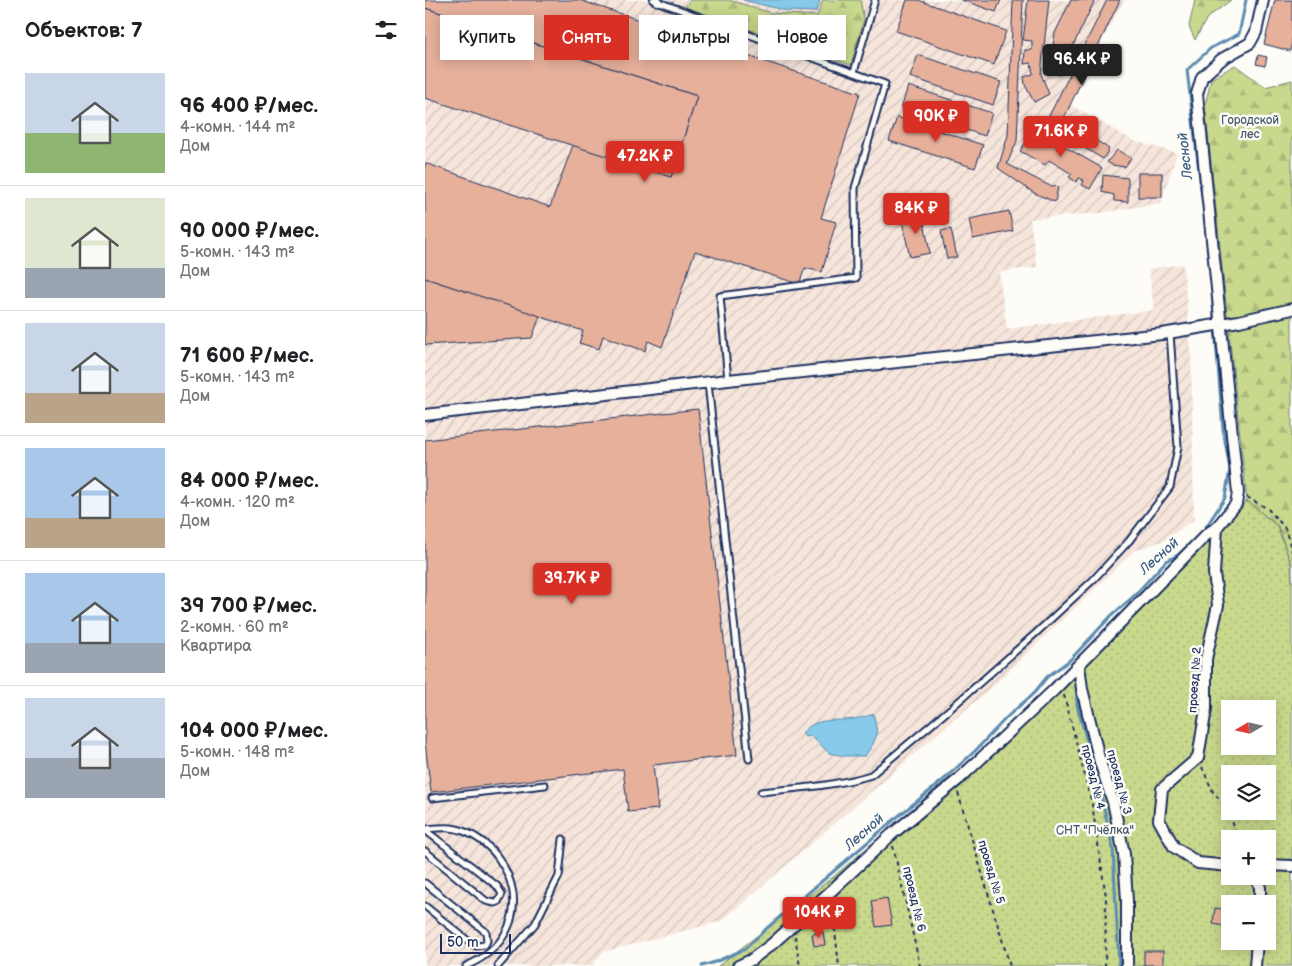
<!DOCTYPE html>
<html lang="ru">
<meta charset="utf-8">
<style>
:root{--surface:#fff;--page:#f2f2f2;--text:#202124;--muted:#757577;--line:#e0e0e0;--accent:#d93025}
body{margin:0;font-family:"Balsamiq Sans",sans-serif;background:var(--page);color:var(--text);height:100vh;display:flex;flex-direction:column;font-size:19px;white-space:nowrap}
*{box-sizing:border-box;margin:0}
p{font-size:16px;color:var(--muted)}
.icon{flex:none;width:28px;height:28px;fill:none;stroke:currentColor;stroke-width:2;stroke-linecap:round;stroke-linejoin:round}
.map{position:relative;flex:1;overflow:hidden}
.drawer{display:flex;flex-direction:column;background:var(--surface);width:425px}
.drawer>*{flex:none}
.hud{position:absolute;left:15px;top:15px;width:475px;height:45px;display:flex;gap:10px}
.needle{width:32px;rotate:261deg}
.controls{position:absolute;left:796px;top:700px;display:grid;gap:10px}
.controls a{display:grid;place-items:center;width:55px;height:55px;border-radius:0px;background:var(--surface);box-shadow:0 2px 12px #0003;font-size:25px}
.scale{position:absolute;left:15px;bottom:12px;width:71px;box-sizing:border-box;padding-left:5px;border:2px solid #1b2f5e;border-top:0;font-size:14px;line-height:18px;white-space:nowrap;color:#1b2f5e;-webkit-text-stroke:4px #fdfcf7;paint-order:stroke}
.price{position:absolute;translate:-50% -42px;padding:0 11px;border-radius:5px;background:var(--accent);color:#fff;font-size:16px;line-height:32px;filter:drop-shadow(0 1px 2px #0008)}
.price::after{content:'';position:absolute;left:50%;top:30px;width:15px;height:11px;margin-left:-8px;background:inherit;clip-path:polygon(0 0,100% 0,50% 100%)}
.price.active{background:#222;color:#fff}
ul{padding:0;list-style:none}
li{display:flex;align-items:center;gap:15px;height:125px;padding:0 25px}
li+li{border-top:1px solid var(--line)}
li span{display:grid;place-items:center;flex:none;width:140px;height:100px;border-radius:0px;color:#555}
li>.icon{margin-inline-start:auto}
span .icon{width:60px;height:60px;fill:#fffc;stroke-width:1}
li b{font-size:21px}
h2{display:flex;justify-content:space-between;align-items:center;height:60px;padding:0 25px;font-size:21px}
.pill{padding:0 18px;border-radius:0px;background:var(--surface);box-shadow:0 2px 12px #0003;font-size:18px;line-height:45px}
.pill.active{background:var(--accent);color:#fff}
main{display:flex;flex:1;min-height:0}
.map>svg:first-child{display:block}
</style>
<main>
<section class="drawer">
<h2>Объектов: 7<svg class="icon" aria-label="filters" viewBox="0 0 24 24"><path d="M4 7h16M4 17h16"/><circle cx="9" cy="7" r="2"/><circle cx="15" cy="17" r="2"/></svg></h2>
<ul>
<li><span style="background:linear-gradient(#c9d6e8 60%,#8fb573 0)"><svg class="icon" aria-label="home" viewBox="0 0 24 24"><path d="M3 11l9-7 9 7M6 9v11h12V9"/></svg></span><div><b>96 400 ₽/мес.</b><p>4-комн. · 144 m²</p><p>Дом</p></div></li>
<li><span style="background:linear-gradient(#dfe7d0 70%,#9aa5b1 0)"><svg class="icon" aria-label="home" viewBox="0 0 24 24"><path d="M3 11l9-7 9 7M6 9v11h12V9"/></svg></span><div><b>90 000 ₽/мес.</b><p>5-комн. · 143 m²</p><p>Дом</p></div></li>
<li><span style="background:linear-gradient(#c9d6e8 70%,#b9a48a 0)"><svg class="icon" aria-label="home" viewBox="0 0 24 24"><path d="M3 11l9-7 9 7M6 9v11h12V9"/></svg></span><div><b>71 600 ₽/мес.</b><p>5-комн. · 143 m²</p><p>Дом</p></div></li>
<li><span style="background:linear-gradient(#a9c7e8 70%,#b9a48a 0)"><svg class="icon" aria-label="home" viewBox="0 0 24 24"><path d="M3 11l9-7 9 7M6 9v11h12V9"/></svg></span><div><b>84 000 ₽/мес.</b><p>4-комн. · 120 m²</p><p>Дом</p></div></li>
<li><span style="background:linear-gradient(#a9c7e8 70%,#9aa5b1 0)"><svg class="icon" aria-label="home" viewBox="0 0 24 24"><path d="M3 11l9-7 9 7M6 9v11h12V9"/></svg></span><div><b>39 700 ₽/мес.</b><p>2-комн. · 60 m²</p><p>Квартира</p></div></li>
<li><span style="background:linear-gradient(#c9d6e8 60%,#9aa5b1 0)"><svg class="icon" aria-label="home" viewBox="0 0 24 24"><path d="M3 11l9-7 9 7M6 9v11h12V9"/></svg></span><div><b>104 000 ₽/мес.</b><p>5-комн. · 148 m²</p><p>Дом</p></div></li>
</ul>
</section>
<div class="map">
<svg width="867" height="966" viewBox="0 0 867 966">
<defs>
<pattern id="industrial-furrows" width="10" height="10" patternUnits="userSpaceOnUse" patternTransform="scale(1.25)"><rect width="10" height="10" fill="#f6e5db"/><path d="M-1 1l2-2M0 10L10 0M9 11l2-2" fill="none" stroke="#d2c5be"/></pattern>
<pattern id="forest-firs" width="22" height="20" patternUnits="userSpaceOnUse" patternTransform="scale(1.25)"><rect width="22" height="20" fill="#c8d88c"/><path d="M5 1l3.5 6h-7zM16 11l3.5 6h-7z" fill="#abba7b"/></pattern>
<pattern id="garden-dots" width="8" height="8" patternUnits="userSpaceOnUse" patternTransform="scale(1.25)"><rect width="8" height="8" fill="#c8d88c"/><path d="M2 2h.1M6 6h.1" fill="none" stroke="#abba7b" stroke-width="1.8" stroke-linecap="round"/></pattern>
</defs>
<rect width="100%" height="100%" fill="#fdfcf7"/>
<filter id="ink" filterUnits="userSpaceOnUse"><feTurbulence type="fractalNoise" baseFrequency=".02" numOctaves="2"/><feDisplacementMap in="SourceGraphic" scale="10" xChannelSelector="R" yChannelSelector="G"/><feConvolveMatrix kernelMatrix="1 2 1 2 8 2 1 2 1" color-interpolation-filters="sRGB"/></filter>
<g filter="url(#ink)">
<path fill="url(#industrial-furrows)" d="M0,0H699L642,103L709,141L752,153L736,203L675,213L605,219L612,267L574,272L582,329L729,310L724,269L758,264L766,350L769,519L740,540L709,551L568,686L297,921L178,952L167,966H0Z"/>
<g fill="url(#forest-firs)" stroke="#728475">
<path d="M265,0H304L346,13L392,16L398,0H435L439,19L426,65L260,7Z"/>
<path d="M770,0H806L782,18L770,40L764,26Z"/>
<path d="M810,65L840,87L867,80V583L866,564L853,526L822,501L780,106L786,79Z"/>
</g>
<path fill="url(#garden-dots)" stroke="#728475" fill-rule="evenodd" d="M822,501L852,526L866,564L867,583V966H293L408,877L572,737L736,575L779,544ZM805,709H842V746H805ZM805,774H842V811H805ZM805,839H842V876H805ZM805,904H842V941H805Z"/>
<g fill="#87cae9" stroke="#5c8cb1">
<path d="M318,0H395L391,12L362,11Z"/>
<path d="M449,714L452,734L448,744L440,756H419L404,753L386,736L380,737L377,733C392,716 409,722 429,719C436,718 442,716 449,714Z"/>
</g>
<g fill="none" stroke-linecap="round" stroke-linejoin="round">
<g stroke="#5c8cb1" stroke-width="3">
<path d="M778,205L762,70L786,48L814,34L821,0"/>
<path d="M651,684L652,705L672,777L688,849L694,966"/>
<path d="M277,966L290,962L320,949L342,928L471,818L516,782L550,751L582,717L609,693L622,677L645,660L686,616L708,597L741,561L753,555L779,530L800,498L805,469L798,429L788,303"/>
</g>
</g>
<g fill="#e6b09b" stroke="#1b2f5e">
<path d="M0,0H154L435,93L396,218L411,222L397,272L380,268L374,284L270,251L237,347L223,341L220,351L178,336L174,349L154,343L158,331L0,278V163L125,207L148,145L246,177L272,96L0,8Z"/>
<path d="M482,0H493L581,31L569,65L471,31Z"/>
<path d="M537,0H576L571,12Z"/>
<path d="M588,0H598L592,141L582,164L623,185L633,187L630,202L609,193L573,168L583,135Z"/>
<path d="M603,0H624L616,74L624,94L609,102L600,85L599,77L608,74L606,63L599,64L600,50H607V41L598,40Z"/>
<path d="M646,0H670L634,75L625,71L631,57L627,52L630,33Z"/>
<path d="M682,0H695L639,118L684,149L678,159L620,124Z"/>
<path d="M850,0H867V42L865,51L839,44Z"/>
<path d="M0,8L272,96L246,177L0,98Z"/>
<path d="M493,55L576,82L568,105L485,77Z"/>
<path d="M833,55L842,57L840,66L831,64Z"/>
<path d="M483,86L567,113L560,136L476,109Z"/>
<path d="M472,117L558,145L550,168L464,141Z"/>
<path d="M609,129L677,168L665,189L657,185L659,181L654,178L651,182L644,177L647,174L624,160L620,165L595,151Z"/>
<path d="M692,150L706,158L700,167L687,165L682,162Z"/>
<rect x="713" y="173" width="24" height="24"/>
<path d="M678,175L703,178V202L689,201V195L677,192Z"/>
<path d="M584,211L588,231L548,239L544,219Z"/>
<path d="M497,212L505,253L485,257L476,217Z"/>
<path d="M526,229L532,257L522,259L516,231Z"/>
<path d="M0,278L115,316L107,338L0,345Z"/>
<path d="M273,409L312,755L228,765L233,809L203,812L198,769L6,792L0,743V440Z"/>
<path d="M462,898L467,925L451,927L447,901Z"/>
<path d="M790,908L805,910V927L788,924Z"/>
<path d="M398,932L400,945L389,946L387,934Z"/>
<rect x="719" y="951" width="19" height="14"/>
</g>
<g fill="none" stroke-linecap="round" stroke-linejoin="round">
<g stroke="#1b2f5e" stroke-width="9">
<g id="service">
<path d="M228,0L460,84L430,188L431,278L295,296L303,380"/>
<path d="M429,72L450,0"/>
<path d="M283,383L324,759"/>
<path d="M336,792C372,788 411,786 446,775L525,709L611,633L668,580L704,541L745,487L753,447L745,333"/>
<path d="M7,798L120,785"/>
<path d="M0,829C13,828 26,826 38,831C52,836 66,847 74,859C103,901 87,947 41,966"/>
<path d="M0,830L72,886L77,894L73,902L70,903L61,901L0,851"/>
<path d="M0,883L61,932L62,941L60,945L52,946L47,944L0,906"/>
<path d="M73,966L110,924L134,876L138,839"/>
</g>
</g>
<g stroke="#1b2f5e" stroke-width="11">
<path id="pedestrian" d="M232,1V0"/>
</g>
<g stroke="#1b2f5e" stroke-width="14">
<g id="minor">
<path d="M0,415L303,380L737,334L814,321L867,309"/>
<path d="M792,527L789,573L793,605L781,659V709L773,758L737,789L734,820L749,847L773,863L805,866"/>
<path d="M654,665L657,689L675,762L688,802L699,854L702,901V966"/>
<path d="M842,865L867,866"/>
<path d="M832,876L835,888V904"/>
<path d="M313,966L326,960L347,944L405,892L466,835L534,779L629,690L782,534L792,527L811,504L813,493L772,94L777,77L797,59L825,43L831,32L838,0"/>
<path d="M830,966L832,941"/>
</g>
</g>
<g stroke="#1b2f5e" stroke-width="2" stroke-dasharray="4 4" stroke-linecap="butt">
<path d="M822,497L843,509L860,528L867,552"/>
<path d="M639,695L667,804L681,897L680,966"/>
<path d="M777,767L788,792L803,809L813,839"/>
<path d="M533,793L585,966"/>
<path d="M468,846L495,966"/>
<path d="M407,904L414,966"/>
<path d="M370,936L375,966"/>
</g>
<use href="#service" stroke="#fdfcf7" stroke-width="5"/>
<use href="#pedestrian" stroke="#fdfcf7" stroke-width="8"/>
<use href="#minor" stroke="#fdfcf7" stroke-width="10"/>
</g>
</g>
<g text-anchor="middle" dominant-baseline="central" stroke-width="5" stroke-linejoin="round" paint-order="stroke">
<g font-size="12" fill="#46596a" stroke="#fdfcf7">
<text x="825" y="120">Городской<tspan x="825" dy="14">лес</tspan></text>
<text x="670" y="830">СНТ "Пчёлка"</text>
</g>
<g font-size="12" fill="#1b2f5e" stroke="#fdfcf7">
<text transform="translate(770 680) rotate(-86)">проезд № 2</text>
<text transform="translate(668 777) rotate(76)">проезд № 4</text>
<text transform="translate(694 782) rotate(75)">проезд № 3</text>
<text transform="translate(566 872) rotate(73)">проезд № 5</text>
<text transform="translate(489 899) rotate(77)">проезд № 6</text>
</g>
<g font-size="14" font-style="italic" fill="#3b5e88" stroke="#fdfcf7">
<text transform="translate(760 156) rotate(-96)">Лесной</text>
<text transform="translate(734 556) rotate(-41)">Лесной</text>
<text transform="translate(439 832) rotate(-41)">Лесной</text>
</g>
</g>
</svg>
<div class="controls">
<a><svg class="needle" viewBox="-14 -14 28 28"><path d="M0-13l5 13h-10z" fill="#e53935"/><path d="M0 13l5-13h-10z" fill="#757577"/></svg></a>
<a><svg class="icon" aria-label="layers" viewBox="0 0 24 24"><path d="M12 4l9 5-9 5-9-5zM3 14l9 5 9-5"/></svg></a>
<a>+</a>
<a>−</a>
</div>
<div class="scale">50 m</div>
<b class="price active" style="left:657px;top:86px">96.4K ₽</b>
<b class="price" style="left:511px;top:143px">90K ₽</b>
<b class="price" style="left:636px;top:158px">71.6K ₽</b>
<b class="price" style="left:220px;top:183px">47.2K ₽</b>
<b class="price" style="left:491px;top:235px">84K ₽</b>
<b class="price" style="left:147px;top:605px">39.7K ₽</b>
<b class="price" style="left:394px;top:939px">104K ₽</b>
<div class="hud">
<a class="pill">Купить</a>
<a class="pill active">Снять</a>
<a class="pill">Фильтры</a>
<a class="pill">Новое</a>
</div>
</div>
</main>
